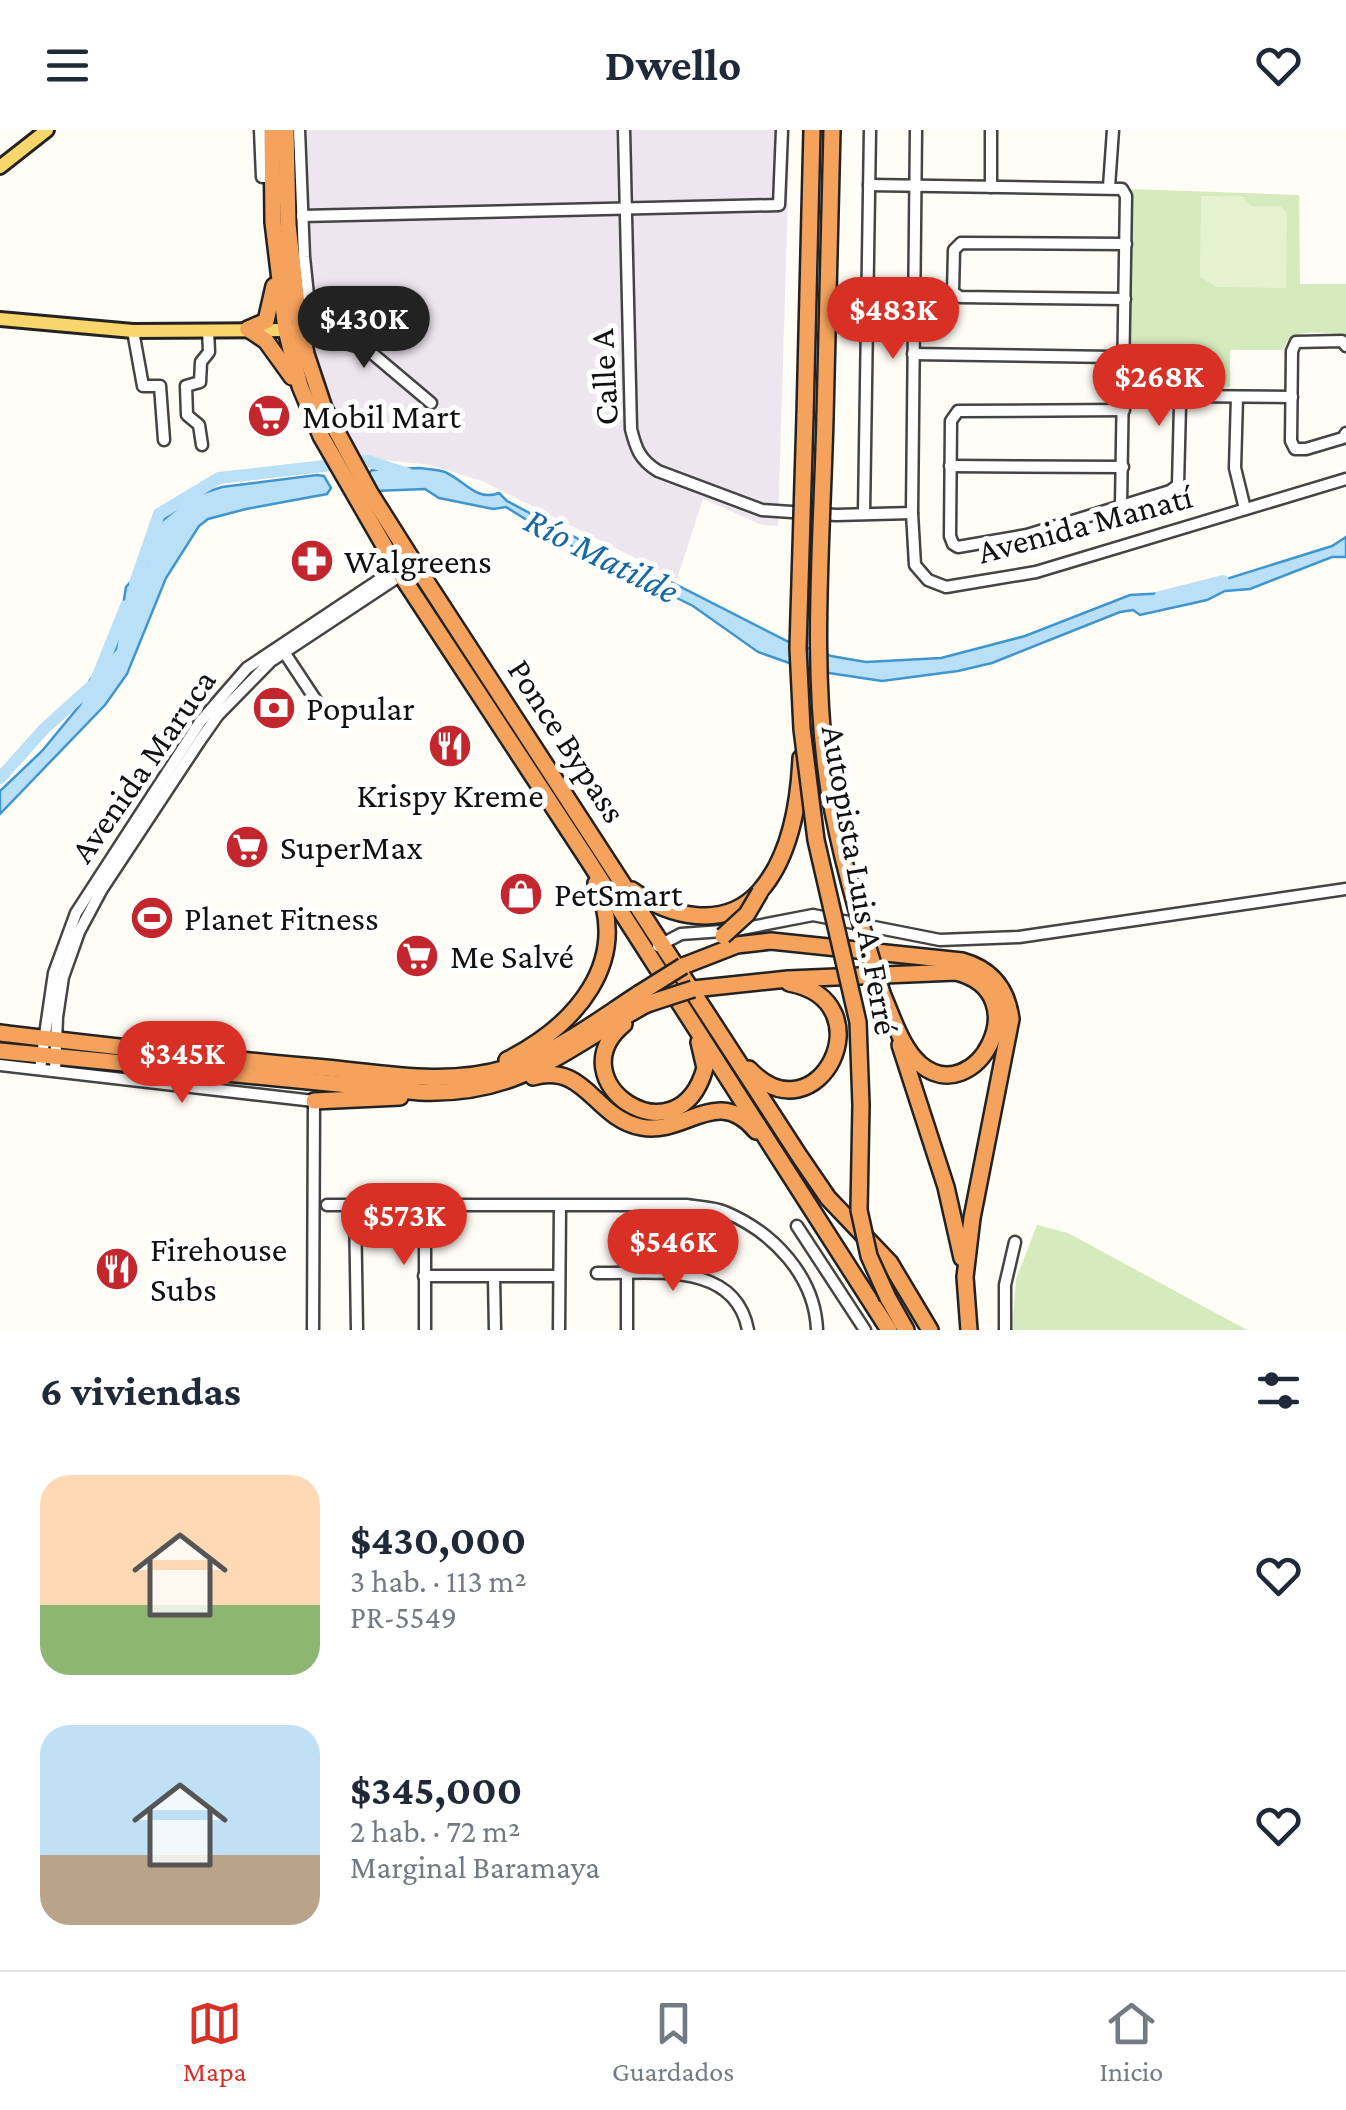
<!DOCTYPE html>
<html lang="es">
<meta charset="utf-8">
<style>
:root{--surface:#fff;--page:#f6f6f7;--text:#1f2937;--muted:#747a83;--line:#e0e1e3;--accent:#d93025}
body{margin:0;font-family:"Crimson Pro",serif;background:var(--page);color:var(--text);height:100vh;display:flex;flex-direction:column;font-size:38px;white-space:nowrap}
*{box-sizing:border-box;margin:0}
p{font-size:32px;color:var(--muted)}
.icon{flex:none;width:55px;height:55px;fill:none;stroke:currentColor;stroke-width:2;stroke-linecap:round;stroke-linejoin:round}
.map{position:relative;height:1200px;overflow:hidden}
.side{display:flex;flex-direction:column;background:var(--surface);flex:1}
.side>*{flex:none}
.price{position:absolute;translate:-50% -85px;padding:0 22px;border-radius:35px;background:var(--accent);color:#fff;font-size:32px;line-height:65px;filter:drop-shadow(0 2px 5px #0008)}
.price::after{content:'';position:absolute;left:50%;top:60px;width:30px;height:22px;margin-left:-15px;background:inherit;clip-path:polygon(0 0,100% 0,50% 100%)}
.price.active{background:#222;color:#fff}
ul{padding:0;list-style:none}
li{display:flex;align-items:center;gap:30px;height:250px;padding:0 40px}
li span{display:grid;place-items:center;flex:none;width:280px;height:200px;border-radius:30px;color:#555}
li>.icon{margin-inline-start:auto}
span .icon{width:120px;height:120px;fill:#fffc;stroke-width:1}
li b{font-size:42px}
h2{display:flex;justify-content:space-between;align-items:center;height:120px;padding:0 40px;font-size:42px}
header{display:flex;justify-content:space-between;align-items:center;height:130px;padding:0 40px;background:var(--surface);font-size:45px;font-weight:700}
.tab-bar{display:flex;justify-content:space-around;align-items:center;height:140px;border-top:2px solid var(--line);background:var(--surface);font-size:28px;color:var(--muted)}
.tab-bar a{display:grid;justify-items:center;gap:5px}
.tab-bar .active{color:var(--accent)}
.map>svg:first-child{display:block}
</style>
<header><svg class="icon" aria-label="menu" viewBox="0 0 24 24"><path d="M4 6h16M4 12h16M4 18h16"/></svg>Dwello<svg class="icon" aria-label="heart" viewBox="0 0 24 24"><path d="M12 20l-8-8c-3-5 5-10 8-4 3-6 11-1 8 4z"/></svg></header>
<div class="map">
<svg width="1346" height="1200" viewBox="0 0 1346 1200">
<rect width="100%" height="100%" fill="#fffdf5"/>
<path fill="#eee6ef" d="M291,0H790L778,396L762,395L703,369L677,449L482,351L430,335L358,327L319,243L301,176Z"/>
<g fill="#d5ebbd">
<path d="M1130,59L1299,65L1300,154H1346V204C1325,204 1290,195 1283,220H1230V257H1185C1184,211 1176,220 1135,221L1129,213Z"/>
<path d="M1037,1095L1068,1103L1247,1200H1012L1016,1149Z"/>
</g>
<path fill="#e6f2cf" d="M1201,66H1242L1251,76H1280L1287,83L1286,158L1217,157L1200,147Z"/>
<g fill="#b9e0f7" stroke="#3f96cf" stroke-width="2.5">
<path d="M419,338C427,339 437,339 445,342C464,350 476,372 499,363L507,371L635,439L665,449L787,511L831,526L866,532L941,528L1025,506L1130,465L1185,462L1332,416L1346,407V427H1332L1250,459L1225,461L1207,470L1140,485L1133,480L1120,482L992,533L958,541L882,551L809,540L758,522L693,476L554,407L506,377L493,379L439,368L425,359L375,361L368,344L372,340Z"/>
<path d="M317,345L324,346L331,358L327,364L246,379L208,389L199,396L166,448L127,544L105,575L0,684V661L42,621L80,575L90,550L116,519L126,457L147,433L152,407L162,391L191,367L222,357Z"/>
</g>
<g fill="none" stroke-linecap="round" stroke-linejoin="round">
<g stroke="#b9e0f7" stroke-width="12">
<path d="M135,453L159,384L219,348L368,331L408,344"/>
<path d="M1160,467L1223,451"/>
<path d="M0,648L44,599L95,553L126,476"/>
</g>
<g stroke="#444" stroke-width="15">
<g id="minor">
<path d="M260,0L262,47H272"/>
<path d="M299,0L304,127L312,203"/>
<path d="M624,0L631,299C636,319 640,330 658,341L762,380L836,385L912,383"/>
<path d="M916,0L912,383L915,435L928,450L946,457L1036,442L1346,349"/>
<path d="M869,55L1122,59L1126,66L1121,375"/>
<path d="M991,57V0"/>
<path d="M1109,57L1113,0"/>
<path d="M302,86L779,75L782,0"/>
<path d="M1125,169L960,167L953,162L954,120L961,113L1126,114"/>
<path d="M133,201L143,256H160L164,310"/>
<path d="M306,202L367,219L431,273"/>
<path d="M1346,216L1342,211L1296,212L1292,221L1291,311L1295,319H1306L1343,308L1346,303"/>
<path d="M913,224L1177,228L1181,235L1178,355L1170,361L1027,405L958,417L953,414L950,406L951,291L958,281L1124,280"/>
<path d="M1180,266L1292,267"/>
<path d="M1237,267L1235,338L1245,379"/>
<path d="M202,315L199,295L187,285L186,256L200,252L201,232L209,222L208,200"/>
<path d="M950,336L1123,337"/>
<path d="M864,383L870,0"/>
<path d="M284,522L321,578"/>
<path d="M658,816L681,804L736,800L813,785L940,810L1019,807L1346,759"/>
<path d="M0,935L314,971L313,1200"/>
<path d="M40,939L54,843L76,783L200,592L247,538L397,438"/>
<path d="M55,941L57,887L63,847L79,802L102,759L199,612L218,585L271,531L401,445"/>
<path d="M327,1075H686C699,1077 714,1077 725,1082C773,1102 815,1146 817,1200"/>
<path d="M355,1075L357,1200"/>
<path d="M425,1075V1200"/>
<path d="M797,1096L865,1200"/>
<path d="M597,1143C651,1144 735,1130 748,1200"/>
<path d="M627,1143V1200"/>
<path d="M424,1146H558"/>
<path d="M494,1147L495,1200"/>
<path d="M559,1200L560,1076"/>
<path d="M1005,1200V1155L1015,1112"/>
</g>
</g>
<g stroke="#222" stroke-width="18">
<g id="major">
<path d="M0,37L47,0"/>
<path d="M0,189L133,201L292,200"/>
</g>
</g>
<g stroke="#222" stroke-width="20">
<g id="highway">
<path d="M272,0L273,92L286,200L300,256L321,306L401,445L588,730L889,1200"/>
<path d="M286,0L288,94L297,177L306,224L324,278L370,363L413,431L800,1027L828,1068L890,1133L930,1200"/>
<path d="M248,199L266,191L274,156"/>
<path d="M248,199L266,211L292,247"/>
<path d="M805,286L812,0"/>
<path d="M825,287L832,0"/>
<path d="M632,760C669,787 725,801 760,761C790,727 799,672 801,628"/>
<path d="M683,836L737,815L771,811L962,831C991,839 1007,859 1011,889L972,1088L965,1147L969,1200"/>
<path d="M693,859L788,849L956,842C1040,863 975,981 920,934C901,917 893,888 883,866"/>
<path d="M624,894C555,951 678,1035 705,938L699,912"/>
<path d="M0,903C109,916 217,929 326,938C386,944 448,956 507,938C555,924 598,890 640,863"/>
<path d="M900,915L946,1057L962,1128"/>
<path d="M0,921L420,962C521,966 565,918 647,874"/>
<path d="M507,930C574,896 632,833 596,753"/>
<path d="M749,939C818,1012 888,871 789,853"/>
<path d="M533,947C586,932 594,988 641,997C685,1006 717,954 756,1001"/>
<path d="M314,971L400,967"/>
<path d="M888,1168L906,1200"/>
</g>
</g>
<use href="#minor" stroke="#fff" stroke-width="10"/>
<use href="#major" stroke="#f9d66b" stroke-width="12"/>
<use href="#highway" stroke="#f5a25d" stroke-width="15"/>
<g stroke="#222" stroke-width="20" stroke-linecap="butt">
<g id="highway-bridge">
<path d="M805,286L798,518L802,599L816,710L858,892L861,975L859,1080L869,1126L888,1168"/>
<path d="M825,287C822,410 810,538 829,660C841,730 861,798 883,866"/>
<path d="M723,806L747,784L760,762"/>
<path d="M640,863L683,836"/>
<path d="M647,874L693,859"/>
</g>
</g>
<use href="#highway-bridge" stroke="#f5a25d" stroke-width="15"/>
</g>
<defs>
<g id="supermarket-disc" transform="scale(2.25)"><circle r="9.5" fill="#c4262e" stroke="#fff"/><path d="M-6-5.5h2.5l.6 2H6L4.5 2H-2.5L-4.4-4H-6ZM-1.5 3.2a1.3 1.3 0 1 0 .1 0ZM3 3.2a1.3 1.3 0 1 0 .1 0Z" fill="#fff"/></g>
<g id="pharmacy-disc" transform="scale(2.25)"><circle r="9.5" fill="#c4262e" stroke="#fff"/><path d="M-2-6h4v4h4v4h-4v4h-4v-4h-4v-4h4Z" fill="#fff"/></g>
<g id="bank-disc" transform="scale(2.25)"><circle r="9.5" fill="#c4262e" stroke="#fff"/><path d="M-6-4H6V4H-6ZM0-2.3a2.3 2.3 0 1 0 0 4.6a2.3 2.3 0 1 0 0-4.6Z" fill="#fff"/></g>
<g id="restaurant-disc" transform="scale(2.25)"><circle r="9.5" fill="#c4262e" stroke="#fff"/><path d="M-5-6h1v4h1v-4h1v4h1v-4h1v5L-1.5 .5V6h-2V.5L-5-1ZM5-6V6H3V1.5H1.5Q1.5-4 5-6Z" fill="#fff"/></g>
<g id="shop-disc" transform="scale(2.25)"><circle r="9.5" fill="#c4262e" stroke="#fff"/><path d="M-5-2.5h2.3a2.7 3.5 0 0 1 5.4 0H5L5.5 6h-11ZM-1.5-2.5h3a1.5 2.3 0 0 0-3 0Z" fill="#fff"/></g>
<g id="stadium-disc" transform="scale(2.25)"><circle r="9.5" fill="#c4262e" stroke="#fff"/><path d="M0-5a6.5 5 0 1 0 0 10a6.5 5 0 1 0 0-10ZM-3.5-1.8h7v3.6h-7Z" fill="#fff"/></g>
</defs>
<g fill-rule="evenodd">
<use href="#supermarket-disc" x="269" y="286"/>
<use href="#pharmacy-disc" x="312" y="431"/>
<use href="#bank-disc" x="274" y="578"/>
<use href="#restaurant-disc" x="450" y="616"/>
<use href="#supermarket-disc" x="247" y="717"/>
<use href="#shop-disc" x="521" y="764"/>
<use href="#stadium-disc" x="152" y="788"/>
<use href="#supermarket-disc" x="417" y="826"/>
<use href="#restaurant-disc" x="117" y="1139"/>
</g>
<g text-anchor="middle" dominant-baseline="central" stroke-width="10" stroke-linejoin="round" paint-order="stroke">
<g font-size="35" fill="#111" stroke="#fff">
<text transform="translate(604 247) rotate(-93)">Calle A</text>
<text transform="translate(1085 394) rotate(-15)">Avenida Manatí</text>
<text transform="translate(567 611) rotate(57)">Ponce Bypass</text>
<text transform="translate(143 636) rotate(-55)">Avenida Maruca</text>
<text transform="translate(860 750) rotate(80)">Autopista Luis A. Ferré</text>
</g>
<g font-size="35" fill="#111" stroke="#fff" text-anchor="start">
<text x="302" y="286">Mobil Mart</text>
<text x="344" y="431">Walgreens</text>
<text x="306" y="578">Popular</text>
<text x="450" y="665" text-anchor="middle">Krispy Kreme</text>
<text x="280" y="717">SuperMax</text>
<text x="554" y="764">PetSmart</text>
<text x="184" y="788">Planet Fitness</text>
<text x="450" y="826">Me Salvé</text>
<text x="150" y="1119">Firehouse<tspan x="150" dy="40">Subs</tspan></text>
</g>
<g font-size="38" font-style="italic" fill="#1768a6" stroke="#fff">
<text transform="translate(602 425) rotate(27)">Río Matilde</text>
</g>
</g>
</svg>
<b class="price" style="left:893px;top:232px">$483K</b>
<b class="price active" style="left:364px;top:241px">$430K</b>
<b class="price" style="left:1159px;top:299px">$268K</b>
<b class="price" style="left:182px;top:976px">$345K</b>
<b class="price" style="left:404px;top:1138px">$573K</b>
<b class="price" style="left:673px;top:1164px">$546K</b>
</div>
<section class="side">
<h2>6 viviendas<svg class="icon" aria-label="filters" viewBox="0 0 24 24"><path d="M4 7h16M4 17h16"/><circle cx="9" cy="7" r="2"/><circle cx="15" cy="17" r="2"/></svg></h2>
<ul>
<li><span style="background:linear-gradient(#ffd9b3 65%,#8fb573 0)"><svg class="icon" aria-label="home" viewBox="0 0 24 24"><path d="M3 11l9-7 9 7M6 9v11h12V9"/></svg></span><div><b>$430,000</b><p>3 hab. · 113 m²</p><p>PR-5549</p></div><svg class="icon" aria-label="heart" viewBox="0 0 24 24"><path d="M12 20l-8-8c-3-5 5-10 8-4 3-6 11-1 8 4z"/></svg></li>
<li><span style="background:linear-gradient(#bfe0f5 65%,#b9a48a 0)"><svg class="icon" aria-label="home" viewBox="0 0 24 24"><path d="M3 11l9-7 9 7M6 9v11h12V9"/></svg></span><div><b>$345,000</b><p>2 hab. · 72 m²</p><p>Marginal Baramaya</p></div><svg class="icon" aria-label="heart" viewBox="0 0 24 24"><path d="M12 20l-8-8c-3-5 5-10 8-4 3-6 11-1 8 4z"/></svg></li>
</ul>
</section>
<nav class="tab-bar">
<a class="active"><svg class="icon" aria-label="map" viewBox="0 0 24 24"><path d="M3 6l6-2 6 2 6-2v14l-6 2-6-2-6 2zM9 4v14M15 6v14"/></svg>Mapa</a>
<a><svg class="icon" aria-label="saved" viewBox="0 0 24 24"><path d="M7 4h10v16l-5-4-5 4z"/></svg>Guardados</a>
<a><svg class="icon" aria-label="home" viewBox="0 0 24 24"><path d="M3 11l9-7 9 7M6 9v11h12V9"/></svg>Inicio</a>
</nav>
